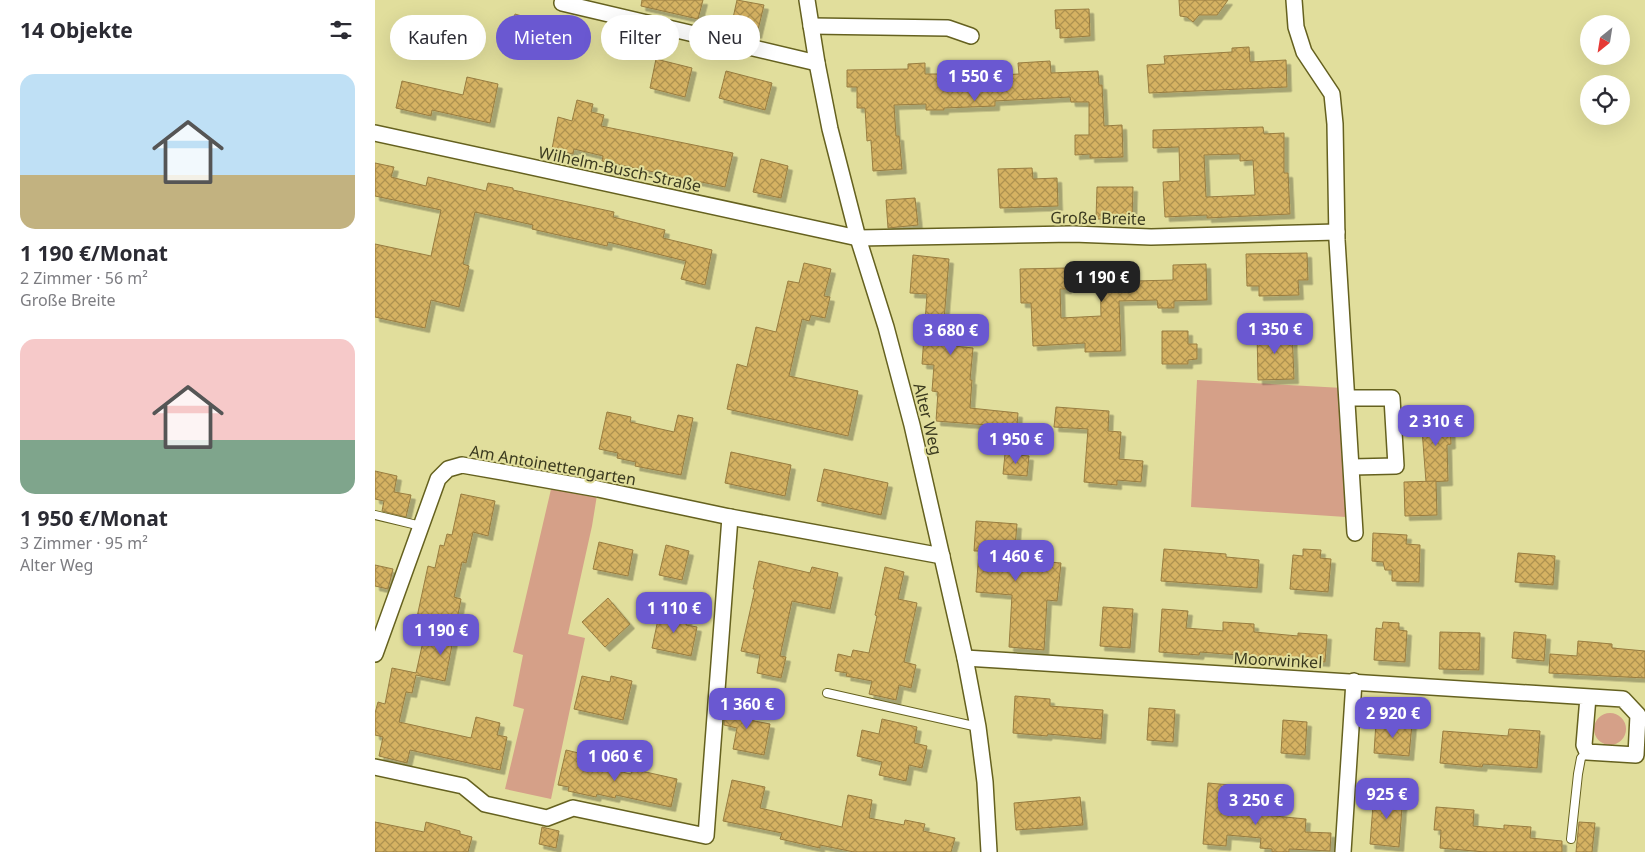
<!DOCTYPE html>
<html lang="de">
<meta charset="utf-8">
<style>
:root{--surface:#fff;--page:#f7f7f7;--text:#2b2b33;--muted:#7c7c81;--accent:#6a58d1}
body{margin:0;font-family:"Noto Sans",sans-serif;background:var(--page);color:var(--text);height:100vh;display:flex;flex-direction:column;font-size:19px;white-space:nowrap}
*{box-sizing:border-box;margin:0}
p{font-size:16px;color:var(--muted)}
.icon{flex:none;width:28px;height:28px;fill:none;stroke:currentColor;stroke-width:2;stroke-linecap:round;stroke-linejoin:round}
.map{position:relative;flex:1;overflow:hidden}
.sheet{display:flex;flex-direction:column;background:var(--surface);width:375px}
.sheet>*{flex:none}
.banner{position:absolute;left:15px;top:15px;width:475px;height:45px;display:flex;gap:10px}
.needle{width:32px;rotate:210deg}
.buttons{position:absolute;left:1205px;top:15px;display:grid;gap:10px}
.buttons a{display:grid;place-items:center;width:50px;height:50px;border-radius:50%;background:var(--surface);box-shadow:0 5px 20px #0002;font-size:25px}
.price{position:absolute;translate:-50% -42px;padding:0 11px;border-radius:10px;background:var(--accent);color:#fff;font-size:16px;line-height:32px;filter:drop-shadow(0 1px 2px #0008)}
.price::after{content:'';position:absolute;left:50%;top:30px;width:15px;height:11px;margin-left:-8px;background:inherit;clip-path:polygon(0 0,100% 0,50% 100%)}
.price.on{background:#222;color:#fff}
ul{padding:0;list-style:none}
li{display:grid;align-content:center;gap:10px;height:265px;padding:0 20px}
li span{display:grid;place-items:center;height:155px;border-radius:15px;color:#555}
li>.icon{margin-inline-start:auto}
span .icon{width:90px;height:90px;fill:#fffc;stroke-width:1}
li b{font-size:21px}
h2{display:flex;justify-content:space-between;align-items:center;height:60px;padding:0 20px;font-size:21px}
.tag{padding:0 18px;border-radius:22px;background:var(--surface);box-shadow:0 5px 20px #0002;font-size:18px;line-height:45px}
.tag.on{background:var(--accent);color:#fff}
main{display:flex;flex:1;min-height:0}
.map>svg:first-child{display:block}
</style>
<main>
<section class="sheet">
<h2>14 Objekte<svg class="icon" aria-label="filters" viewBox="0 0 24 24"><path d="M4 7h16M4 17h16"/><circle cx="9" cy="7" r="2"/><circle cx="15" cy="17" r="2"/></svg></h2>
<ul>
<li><span style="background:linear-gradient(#bfe0f5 65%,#c2b280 0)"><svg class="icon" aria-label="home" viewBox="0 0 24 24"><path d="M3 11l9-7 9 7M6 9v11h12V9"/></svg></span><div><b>1 190 €/Monat</b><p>2 Zimmer · 56 m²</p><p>Große Breite</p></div></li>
<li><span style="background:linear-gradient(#f6c9c9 65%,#7fa58c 0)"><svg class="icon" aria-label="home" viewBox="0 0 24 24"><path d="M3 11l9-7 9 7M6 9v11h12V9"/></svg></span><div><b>1 950 €/Monat</b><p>3 Zimmer · 95 m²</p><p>Alter Weg</p></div></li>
</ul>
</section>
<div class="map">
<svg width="1270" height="852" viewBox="0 0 1270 852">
<defs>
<pattern id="building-cross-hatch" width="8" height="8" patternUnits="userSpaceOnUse" patternTransform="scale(1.25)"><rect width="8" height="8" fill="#d5b262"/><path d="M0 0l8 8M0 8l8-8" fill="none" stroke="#ae9250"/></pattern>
<filter id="shadow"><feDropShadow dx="4.5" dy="4.5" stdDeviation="0" flood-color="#0004"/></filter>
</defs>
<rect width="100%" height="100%" fill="#e1de9c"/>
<g fill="#d5a088">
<path d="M822,380L968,388L971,517L816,507Z"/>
<path d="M177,485L223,489L217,526L193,634L210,638L176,799L130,789L149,709L138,706L148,655L138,652Z"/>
<circle cx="1235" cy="729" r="16"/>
</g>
<g fill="url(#building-cross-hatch)" stroke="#987d41" fill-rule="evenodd" filter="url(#shadow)">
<path d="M267,0H328L323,19L266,6Z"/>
<path d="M362,0L389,5L382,34L356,27Z"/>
<path d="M804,0H853L842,15H824L818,22L812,17L805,16Z"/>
<path d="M714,9L715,36L685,38V28L681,29L680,10Z"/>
<path d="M140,14L167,22L158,54L132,46Z"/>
<path d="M874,47L875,62L911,60L912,87L774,93L772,65L790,64L789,56L857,52V48Z"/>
<path d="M281,59L317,68L310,97L275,88Z"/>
<path d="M675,61L676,73L723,71L724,85H727L729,126L747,125L748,157L715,158V154L700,155V135H714V102H696L695,97L620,101V106L569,108V110H551V104L519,105L521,136H524L527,169L498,171L496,140L492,141L490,108H482V87H472V70L533,69V64L550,63V74H568V78L644,74L643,63Z"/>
<path d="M351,71L397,83L390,110L344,98Z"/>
<path d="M92,77L123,84L115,123L57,110L56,116L21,108L27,81L88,95Z"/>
<path d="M202,100L218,104L216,112L229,115L226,126L358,153L350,187L227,161L228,156L199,149L198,154L177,149L183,117L197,121Z"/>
<path d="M888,127L889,134L909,133V173H913L915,214L832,218V215L790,217L788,182L805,181L804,147L778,148V130ZM865,154V161L878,160L880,195L831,197L829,155Z"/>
<path d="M386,159L413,166L406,198L378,192Z"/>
<path d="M0,163L19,167L16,177L51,186L53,177L111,191L113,183L138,188V190L239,212L238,217L290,230L288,238L337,250L330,285L306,279L311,261L233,242L232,246L157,229L158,225L100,212L88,264L94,266L84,307L56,300L50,328L0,317V244L56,256L66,210L0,196Z"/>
<path d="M657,168L658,179L682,178L683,206L625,208L623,169Z"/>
<path d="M722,187H758L757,219H721Z"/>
<path d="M540,198L543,225L513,228L511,200Z"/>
<path d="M932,253L933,280H923L924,295L884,296V286H872L871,254Z"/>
<path d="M538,255L574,259L569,320H571L569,345L598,348L595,380H597L595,408L643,413L641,439L611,436L612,425L561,421L563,392L557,391L559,365L547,364L552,294L535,293Z"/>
<path d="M429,263L456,269L449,296L455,297L450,318L436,315L434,321L427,319L414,376L483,391L473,436L352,409L362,364L372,367L381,327L401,332L413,281L424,283Z"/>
<path d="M724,264L725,279L708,280L707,265Z"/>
<path d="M831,264L832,300L799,301V308H783L782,300L744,301L746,351L710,352V343L658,346L656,303H646L645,269L691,268L692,289H685L686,318L726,316L725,269L760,268V281L798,280V265Z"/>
<path d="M917,330L919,379L883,380L882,331Z"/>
<path d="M787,331H813V344H822V359L813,360V364H787Z"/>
<path d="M681,407L734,411L733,431L746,432L744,459L768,461L766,482L742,480V485L709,482L713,429L679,427Z"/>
<path d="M232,412L256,417L255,422L299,432L303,415L318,418L306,475L260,466L261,462L242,458L243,453L224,449Z"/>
<path d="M1075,415L1076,444L1072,445L1073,481L1051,482L1046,417Z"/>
<path d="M356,452L416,465L410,496L350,483Z"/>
<path d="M630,454L654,456L652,476L628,474Z"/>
<path d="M449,469L513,483L506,515L442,501Z"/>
<path d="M0,471L22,476L19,492L36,495L31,517L7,511L9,501L0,499Z"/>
<path d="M1061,481L1062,515L1030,516L1029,482Z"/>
<path d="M86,494L120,501L113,536L98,532L91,563L87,562L79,597L86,599L70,681L41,675L37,693L31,692L24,722L96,738L101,717L125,723L122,735L132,737L125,770L35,750L32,763L4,756L8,737L0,735V713L3,702L10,704L17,668L41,673L53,619L42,617L53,566L60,568L65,545L69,546L72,534L77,535Z"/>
<path d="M601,521L642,524L639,559L686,563L682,601L672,600L669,650L634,647L637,595L601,592L604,551H599Z"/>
<path d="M998,533L1032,535L1031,544L1045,545L1044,582L1017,581V570H1010L1008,562L997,561Z"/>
<path d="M224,542L258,550L253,576L218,569Z"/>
<path d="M291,545L314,551L307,580L284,575Z"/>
<path d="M789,549L851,554V557L884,560L882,588L786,581Z"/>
<path d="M928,549L946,550L945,558L956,559L953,592L915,589L918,555L928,556Z"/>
<path d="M1143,553L1180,556L1178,585L1140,582Z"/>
<path d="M384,561L435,573L437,567L463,573L455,609L417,601L405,656L411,657L406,678L382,673L385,655L366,651L380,589H378Z"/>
<path d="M0,565L18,569L13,589L0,586Z"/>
<path d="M510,567L529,572L523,599L542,603L529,662L541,665L536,688L524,685L521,700L494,694L497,681L471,676L472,673L460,671L463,654L476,657L478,650L494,653L502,616L500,615Z"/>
<path d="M233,598L255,624L230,647L207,622Z"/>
<path d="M728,607L758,609L755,648L725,646Z"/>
<path d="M787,609L813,611L811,628L848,631V622L879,624V632L923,636V633L952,635L950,662L825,652L824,655L784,652Z"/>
<path d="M285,610L313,616L311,625L322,627L316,656L277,648Z"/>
<path d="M1008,622L1024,623V630L1032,631L1030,662L999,660L1001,628L1007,629Z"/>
<path d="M1065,632L1105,633L1104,670L1064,669Z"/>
<path d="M1139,632L1171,635L1169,661L1137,658Z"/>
<path d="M1203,641L1237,644V648L1270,651V678L1174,673L1175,654L1202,656Z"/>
<path d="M207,676L235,682L236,676L257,681L248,720L199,709Z"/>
<path d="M640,696L675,699V706L728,710L726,739L673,734L672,736L638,733Z"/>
<path d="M350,704L376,708L374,720L395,724L389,755L358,749L362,728L349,725Z"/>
<path d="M774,708L800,710L798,742L772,740Z"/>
<path d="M507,719L542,727L539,743L552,746L547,768L534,765L531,781L504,775L507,762L482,756L487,730L504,734Z"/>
<path d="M908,720L932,722L930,755L906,753Z"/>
<path d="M1001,722L1037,724L1034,756L999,753Z"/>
<path d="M1134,729L1165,731L1162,768L1108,764L1107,767L1065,763L1068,731L1133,736Z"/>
<path d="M191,750L212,755L210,764L256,774L257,769L302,779L296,807L241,795L240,798L222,794L221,797L193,791L194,787L183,785Z"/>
<path d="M357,780L390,787L385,808L467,827L473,795L497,800L494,818L529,825L530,820L550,824L548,831L580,838L576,852H479L445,845V848L405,839L407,833L348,821Z"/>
<path d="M833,783L856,785L854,804L879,806L878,814L931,819L930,832L956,833L955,851L914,849V852H897V849L885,848L886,838L852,835L851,846L828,844Z"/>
<path d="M999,792L1028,795L1024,847L995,844Z"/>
<path d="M705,797L708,825L641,830L639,803Z"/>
<path d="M1061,807L1099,810L1098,826L1129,829V825L1156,827L1155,838L1187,841V852H1110L1065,848L1066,830H1059Z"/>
<path d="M0,822L49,832L51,822L85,831V834L97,837L93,852H0Z"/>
<path d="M1204,822L1220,823L1217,852H1201Z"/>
<path d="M167,827L184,831L181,848L164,844Z"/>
</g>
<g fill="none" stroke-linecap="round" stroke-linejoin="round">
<g stroke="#65611f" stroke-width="10">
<g id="service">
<path d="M0,515L46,526"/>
<path d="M452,693L603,727"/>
<path d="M1196,839L1203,774L1206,758L1212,752"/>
</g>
</g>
<g stroke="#65611f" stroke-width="18">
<g id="minor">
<path d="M432,0L442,63L455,129L483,238L511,327L537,425L590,658L603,727L610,782L614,852"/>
<path d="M919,0L921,27L929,52L957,94L960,124L962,240L980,533"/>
<path d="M187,3L442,63"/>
<path d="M436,26L573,28L596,36"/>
<path d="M0,133L483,238L698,234L776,237L962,232"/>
<path d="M973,398H1017L1021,466L977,467"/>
<path d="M0,654L63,479L73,469L87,465L223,489L355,517L567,556"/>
<path d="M590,658L1248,699L1263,715L1261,755L1212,752L1209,745L1213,697"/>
<path d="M0,767L88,786L110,804L172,818L198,808L331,836L355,517"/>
<path d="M968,852L979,681"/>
</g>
</g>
<use href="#service" stroke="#fff" stroke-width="8"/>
<use href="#minor" stroke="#fff" stroke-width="15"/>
</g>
<g text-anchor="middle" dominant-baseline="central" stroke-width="4" stroke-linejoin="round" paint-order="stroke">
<g font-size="16" fill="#3b3a1f" stroke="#e1de9c">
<text transform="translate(245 169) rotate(12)">Wilhelm-Busch-Straße</text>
<text transform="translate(723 218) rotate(1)">Große Breite</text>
<text transform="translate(553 419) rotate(76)">Alter Weg</text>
<text transform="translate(178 465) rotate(10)">Am Antoinettengarten</text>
<text transform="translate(903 660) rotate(3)">Moorwinkel</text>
</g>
</g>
</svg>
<div class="buttons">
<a><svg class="needle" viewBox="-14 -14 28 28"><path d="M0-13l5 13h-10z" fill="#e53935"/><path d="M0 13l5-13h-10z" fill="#7c7c81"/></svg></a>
<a><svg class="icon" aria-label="locate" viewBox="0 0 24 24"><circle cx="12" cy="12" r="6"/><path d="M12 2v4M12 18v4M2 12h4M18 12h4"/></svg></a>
</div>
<b class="price" style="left:600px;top:102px">1 550 €</b>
<b class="price on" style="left:727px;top:303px">1 190 €</b>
<b class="price" style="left:900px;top:355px">1 350 €</b>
<b class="price" style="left:576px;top:356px">3 680 €</b>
<b class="price" style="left:1061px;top:447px">2 310 €</b>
<b class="price" style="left:641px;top:465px">1 950 €</b>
<b class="price" style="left:641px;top:582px">1 460 €</b>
<b class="price" style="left:299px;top:634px">1 110 €</b>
<b class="price" style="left:66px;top:656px">1 190 €</b>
<b class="price" style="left:372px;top:730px">1 360 €</b>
<b class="price" style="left:1018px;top:739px">2 920 €</b>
<b class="price" style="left:240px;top:782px">1 060 €</b>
<b class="price" style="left:1012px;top:820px">925 €</b>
<b class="price" style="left:881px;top:826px">3 250 €</b>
<div class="banner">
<a class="tag">Kaufen</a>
<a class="tag on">Mieten</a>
<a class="tag">Filter</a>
<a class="tag">Neu</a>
</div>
</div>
</main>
